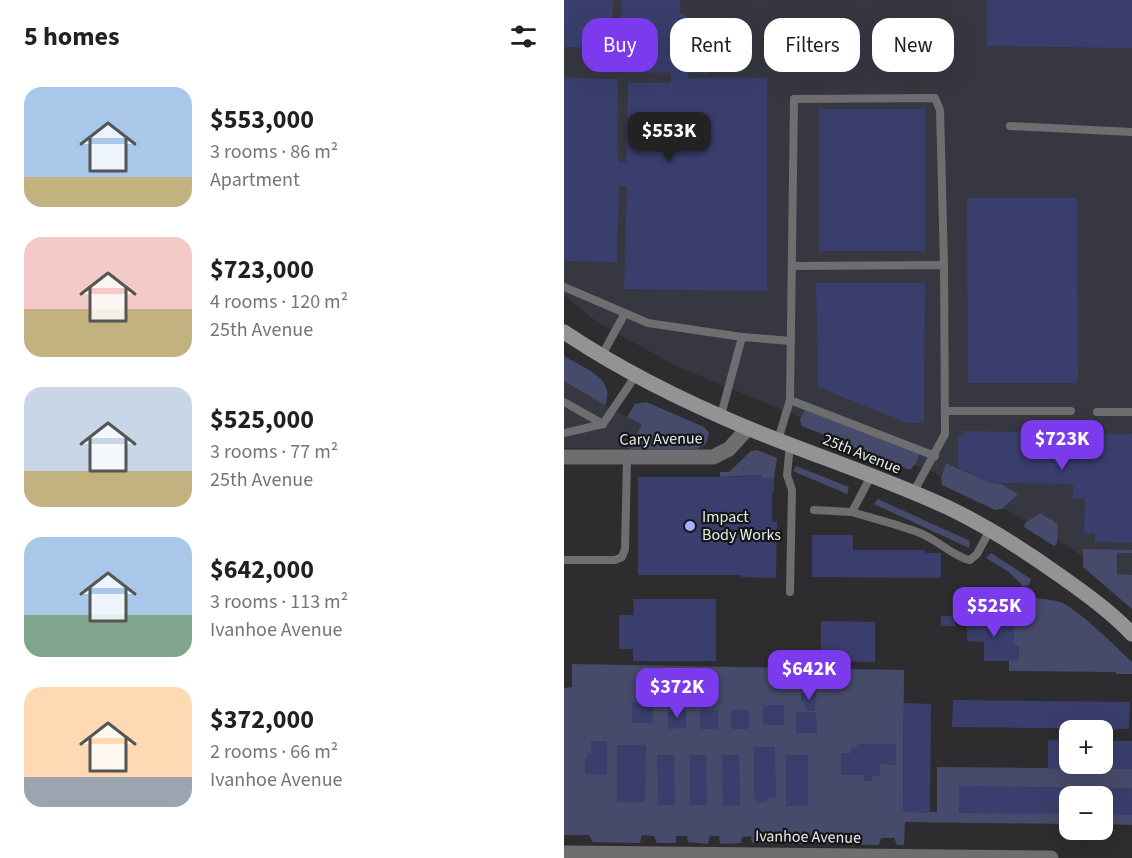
<!DOCTYPE html>
<meta charset="utf-8">
<style>
:root{--surface:#fff;--page:#f6f6f6;--text:#202124;--muted:#757577;--accent:#7c3aed}
body{margin:0;font-family:"Source Sans 3",sans-serif;background:var(--page);color:var(--text);height:100vh;display:flex;flex-direction:column;font-size:22px;white-space:nowrap}
*{box-sizing:border-box;margin:0}
p{font-size:20px;color:var(--muted)}
.icon{flex:none;width:33px;height:33px;fill:none;stroke:currentColor;stroke-width:2;stroke-linecap:round;stroke-linejoin:round}
.map{position:relative;flex:1;overflow:hidden}
.panel{display:flex;flex-direction:column;background:var(--surface);width:564px}
.panel>*{flex:none}
.banner{position:absolute;left:18px;top:18px;width:459px;height:54px;display:flex;gap:12px}
.controls{position:absolute;left:495px;top:720px;display:grid;gap:12px}
.controls a{display:grid;place-items:center;width:54px;height:54px;border-radius:12px;background:var(--surface);box-shadow:0 6px 24px #0002;font-size:30px}
.price{position:absolute;translate:-50% -51px;padding:0 14px;border-radius:12px;background:var(--accent);color:#fff;font-size:20px;line-height:39px;filter:drop-shadow(0 2px 3px #0008)}
.price::after{content:'';position:absolute;left:50%;top:36px;width:18px;height:14px;margin-left:-9px;background:inherit;clip-path:polygon(0 0,100% 0,50% 100%)}
.price.current{background:#222;color:#fff}
ul{padding:0;list-style:none}
li{display:flex;align-items:center;gap:18px;height:150px;padding:0 24px}
li span{display:grid;place-items:center;flex:none;width:168px;height:120px;border-radius:18px;color:#555}
li>.icon{margin-inline-start:auto}
span .icon{width:72px;height:72px;fill:#fffc;stroke-width:1}
li b{font-size:26px}
h2{display:flex;justify-content:space-between;align-items:center;height:72px;padding:0 24px;font-size:26px}
.chip{padding:0 21px;border-radius:18px;background:var(--surface);box-shadow:0 6px 24px #0002;font-size:21px;line-height:54px}
.chip.current{background:var(--accent);color:#fff}
main{display:flex;flex:1;min-height:0}
.map>svg:first-child{display:block}
</style>
<main>
<section class="panel">
<h2>5 homes<svg class="icon" aria-label="filters" viewBox="0 0 24 24"><path d="M4 7h16M4 17h16"/><circle cx="9" cy="7" r="2"/><circle cx="15" cy="17" r="2"/></svg></h2>
<ul>
<li><span style="background:linear-gradient(#a9c7e8 75%,#c2b280 0)"><svg class="icon" aria-label="home" viewBox="0 0 24 24"><path d="M3 11l9-7 9 7M6 9v11h12V9"/></svg></span><div><b>$553,000</b><p>3 rooms · 86 m²</p><p>Apartment</p></div></li>
<li><span style="background:linear-gradient(#f6c9c9 60%,#c2b280 0)"><svg class="icon" aria-label="home" viewBox="0 0 24 24"><path d="M3 11l9-7 9 7M6 9v11h12V9"/></svg></span><div><b>$723,000</b><p>4 rooms · 120 m²</p><p>25th Avenue</p></div></li>
<li><span style="background:linear-gradient(#c9d6e8 70%,#c2b280 0)"><svg class="icon" aria-label="home" viewBox="0 0 24 24"><path d="M3 11l9-7 9 7M6 9v11h12V9"/></svg></span><div><b>$525,000</b><p>3 rooms · 77 m²</p><p>25th Avenue</p></div></li>
<li><span style="background:linear-gradient(#a9c7e8 65%,#7fa58c 0)"><svg class="icon" aria-label="home" viewBox="0 0 24 24"><path d="M3 11l9-7 9 7M6 9v11h12V9"/></svg></span><div><b>$642,000</b><p>3 rooms · 113 m²</p><p>Ivanhoe Avenue</p></div></li>
<li><span style="background:linear-gradient(#ffd9b3 75%,#9aa5b1 0)"><svg class="icon" aria-label="home" viewBox="0 0 24 24"><path d="M3 11l9-7 9 7M6 9v11h12V9"/></svg></span><div><b>$372,000</b><p>2 rooms · 66 m²</p><p>Ivanhoe Avenue</p></div></li>
</ul>
</section>
<div class="map">
<svg width="568" height="858" viewBox="0 0 568 858">
<rect width="100%" height="100%" fill="#2d2d30"/>
<g fill="#363740">
<path d="M0,0H568V594L541,572L479,530L388,480L112,366L33,322L0,295Z"/>
<path d="M0,356L39,380L44,392L41,406L63,417L71,404L82,402L140,427L145,433L142,444L133,449L0,448Z"/>
</g>
<g fill="#474b6b">
<path d="M0,356C18,367 53,379 41,405L0,381Z"/>
<path d="M82,402L140,427L145,433L142,444L133,449H66L78,424L63,417L71,404Z"/>
<path d="M241,410L355,454L352,463L346,470L238,426L236,420Z"/>
<path d="M193,450L213,458L210,478H198V475L156,477V472H165L187,451Z"/>
<path d="M382,463L427,483L437,484L454,494L438,509L431,510L378,485L377,478Z"/>
<path d="M232,466L285,487L283,494L229,471Z"/>
<path d="M314,499L406,541L405,548L310,504Z"/>
<path d="M476,513L494,524L493,544L490,546L460,527L461,523Z"/>
<path d="M519,549L568,550V553H553V574L568,575V609L519,567Z"/>
<path d="M427,553L467,579L465,585L459,586L445,572L422,558Z"/>
<path d="M426,597C449,598 474,596 496,602C512,607 554,649 568,662V674H552V672L445,671V661L454,660L455,645H450V622H426Z"/>
<path d="M8,664L340,670L339,812H373V767L568,769V825L539,824L538,796H506L505,824L341,822L340,845H333L330,838H317L315,845L255,844L252,837L243,838L241,844H222L220,837H210L209,844L188,843L187,836L178,837L177,843L156,844L155,836H146L144,844L124,842L123,836H112V843H93L90,836L78,835L76,843L29,842L25,835H0V688L8,687Z"/>
</g>
<g fill="#393e6c">
<path d="M0,0H49L48,48L0,47Z"/>
<path d="M57,0H116V13L145,30V74L124,73V78H203V291L60,289L63,186H55L53,262L0,261V78L54,79V162L62,163L64,83H107V73L56,72Z"/>
<path d="M423,0H568V48L423,46Z"/>
<rect x="255" y="109" width="106" height="142"/>
<path d="M403,198H513L514,383H404Z"/>
<path d="M252,283H361L360,423H343L254,387Z"/>
<path d="M399,431L568,434V543L531,542V533H520L521,499L509,498V484L427,483L394,467V436H399Z"/>
<path d="M177,475H198V478H210V492H208V522H213L212,578L177,577V575H74V477H177Z"/>
<path d="M248,535H289V550H361V553H377V578L248,577Z"/>
<path d="M69,599H152V661H69V649H55V615H70Z"/>
<rect x="377" y="616" width="14" height="10"/>
<path d="M403,616H426V622H450V645H455L454,661H420V642L403,641Z"/>
<path d="M257,621L311,622V662L257,661Z"/>
<path d="M237,693H252L251,711H241V701H237Z"/>
<path d="M389,700L566,702L565,729L388,727Z"/>
<rect x="68" y="702" width="21" height="21"/>
<path d="M340,703L367,704L366,813L339,812Z"/>
<rect x="199" y="705" width="21" height="20"/>
<path d="M104,710H122V728L104,729Z"/>
<rect x="136" y="710" width="18" height="19"/>
<rect x="167" y="710" width="18" height="19"/>
<path d="M232,712H252L253,733H232Z"/>
<path d="M484,740L506,741V764H538V741H568V769L484,768Z"/>
<path d="M27,741H43V775L21,774V759H23V753H27Z"/>
<path d="M293,744H332V765L316,764V776H308V781H300V775H277V753H287V748H293Z"/>
<path d="M53,745H82L81,802H53Z"/>
<path d="M190,747H211L212,798H204L202,802H194L190,798Z"/>
<path d="M93,755H110L111,805H94Z"/>
<path d="M126,755H142L143,805H126Z"/>
<path d="M158,755H175L176,806H159Z"/>
<rect x="222" y="755" width="22" height="51"/>
<path d="M395,786L568,788V815L538,814V796H506V814L395,813Z"/>
</g>
<g fill="none" stroke-linecap="round" stroke-linejoin="round">
<g stroke="#6e6e70" stroke-width="8">
<path d="M446,126L568,132"/>
<path d="M228,266L380,265L381,434L349,493"/>
<path d="M0,287L84,323L178,337"/>
<path d="M37,357L61,313"/>
<path d="M226,400L371,456"/>
<path d="M0,402L39,424L72,375"/>
<path d="M382,411H507"/>
<path d="M533,412H568"/>
<path d="M157,415L178,337L227,341"/>
<path d="M0,433L39,424"/>
<path d="M214,440L226,400L230,99L371,98L376,110L380,265"/>
<path d="M307,476L288,512C310,519 334,524 356,533C372,539 392,558 406,560L413,554L426,530"/>
<path d="M250,510L288,512"/>
<path d="M0,560H51L58,557L61,549L63,458"/>
<path d="M226,592L228,490L223,475L226,445"/>
</g>
<g stroke="#6e6e70" stroke-width="15">
<path d="M0,457H149L165,449L184,428"/>
<path d="M0,853L487,858"/>
</g>
<path stroke="#929395" stroke-width="15" d="M0,332C58,371 121,402 186,429C252,456 320,478 385,508C424,527 462,551 498,577C522,594 547,612 568,634"/>
</g>
<circle fill="#a6b1fc" stroke="#151617" stroke-width="2" cx="126" cy="526" r="6"/>
<g text-anchor="middle" dominant-baseline="central" stroke-width="4.5" stroke-linejoin="round" paint-order="stroke">
<g font-size="16" fill="#eaebed" stroke="#151617">
<text transform="translate(97 439) rotate(-1)">Cary Avenue</text>
<text transform="translate(298 454) rotate(22)">25th Avenue</text>
<text transform="translate(244 837) rotate(1)">Ivanhoe Avenue</text>
</g>
<g font-size="16" fill="#eaebed" stroke="#151617" text-anchor="start">
<text x="138" y="517">Impact<tspan x="138" dy="18">Body Works</tspan></text>
</g>
</g>
</svg>
<div class="controls">
<a>+</a>
<a>−</a>
</div>
<b class="price current" style="left:105px;top:163px">$553K</b>
<b class="price" style="left:498px;top:471px">$723K</b>
<b class="price" style="left:430px;top:638px">$525K</b>
<b class="price" style="left:245px;top:701px">$642K</b>
<b class="price" style="left:113px;top:719px">$372K</b>
<div class="banner">
<a class="chip current">Buy</a>
<a class="chip">Rent</a>
<a class="chip">Filters</a>
<a class="chip">New</a>
</div>
</div>
</main>
